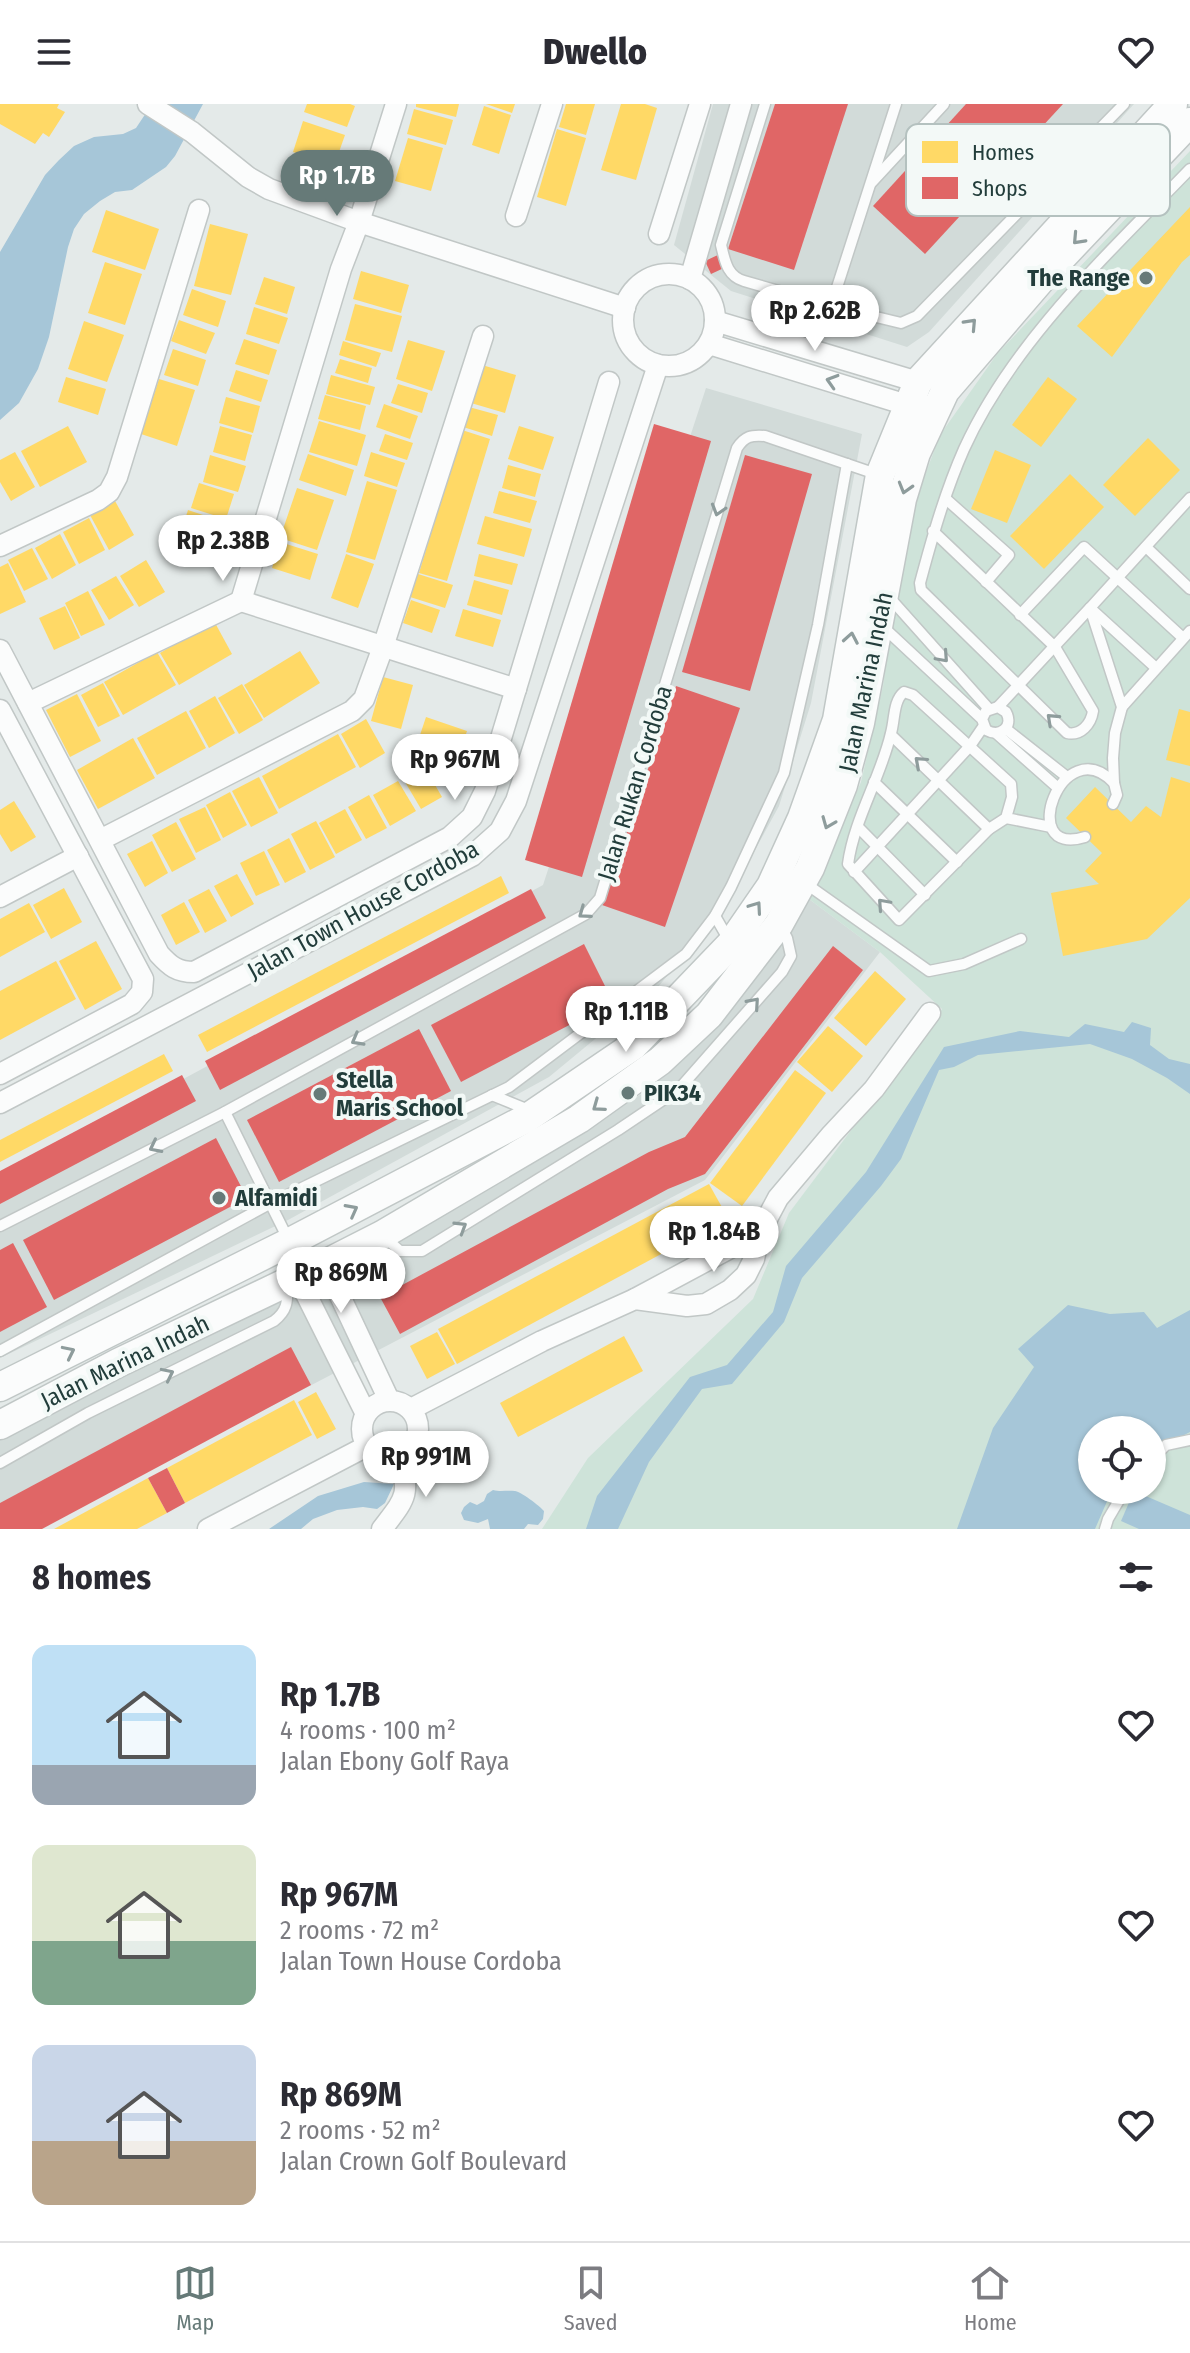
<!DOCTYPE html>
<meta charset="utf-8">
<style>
:root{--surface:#fff;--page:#f7f7f7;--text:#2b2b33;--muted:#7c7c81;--line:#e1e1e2;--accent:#667a78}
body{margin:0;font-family:"Fira Sans Condensed",sans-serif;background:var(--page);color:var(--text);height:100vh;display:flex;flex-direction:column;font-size:30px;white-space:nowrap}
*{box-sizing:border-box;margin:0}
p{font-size:26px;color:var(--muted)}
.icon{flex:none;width:44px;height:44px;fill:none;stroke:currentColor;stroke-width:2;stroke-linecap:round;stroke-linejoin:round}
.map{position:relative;height:1425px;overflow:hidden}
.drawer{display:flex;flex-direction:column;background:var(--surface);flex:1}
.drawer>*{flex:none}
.controls{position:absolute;left:1078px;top:1312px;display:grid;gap:16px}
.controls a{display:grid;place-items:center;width:88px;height:88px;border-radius:50%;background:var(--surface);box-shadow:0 2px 6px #0004;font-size:40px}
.price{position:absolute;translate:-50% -68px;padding:0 18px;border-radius:28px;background:#fff;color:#222;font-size:26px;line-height:52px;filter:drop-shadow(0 2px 4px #0008)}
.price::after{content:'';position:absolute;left:50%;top:48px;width:24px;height:18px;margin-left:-12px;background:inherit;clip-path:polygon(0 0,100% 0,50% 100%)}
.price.on{background:var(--accent);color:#fff}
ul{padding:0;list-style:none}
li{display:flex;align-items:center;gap:24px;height:200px;padding:0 32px}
li span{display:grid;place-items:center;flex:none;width:224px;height:160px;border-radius:16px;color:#555}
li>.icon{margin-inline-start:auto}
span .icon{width:96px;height:96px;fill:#fffc;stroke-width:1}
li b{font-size:34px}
h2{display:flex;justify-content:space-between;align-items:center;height:96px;padding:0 32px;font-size:34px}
header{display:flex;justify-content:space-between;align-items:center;height:104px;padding:0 32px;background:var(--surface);font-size:36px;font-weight:800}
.menu{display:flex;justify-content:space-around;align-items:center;height:112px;border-top:2px solid var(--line);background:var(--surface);font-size:22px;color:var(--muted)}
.menu a{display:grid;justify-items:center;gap:4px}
.menu .on{color:var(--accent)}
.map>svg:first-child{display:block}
</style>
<header><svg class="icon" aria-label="menu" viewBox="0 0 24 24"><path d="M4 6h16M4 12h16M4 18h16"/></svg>Dwello<svg class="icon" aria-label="heart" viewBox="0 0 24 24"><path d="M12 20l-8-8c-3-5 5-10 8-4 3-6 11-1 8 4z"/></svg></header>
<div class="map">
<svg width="1190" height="1425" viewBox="0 0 1190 1425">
<rect width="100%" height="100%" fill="#e4eae9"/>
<g fill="#d2dbd9">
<path d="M713,0H1134L929,228L907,243L731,187L674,141Z"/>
<path d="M706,284L862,330L811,599L779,702L725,801L658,883L549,973L288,1116L0,1254V1074L543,781Z"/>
<path d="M809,795L880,848L705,1076L35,1425H0V1335L104,1279L334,1172L505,1076L643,989L722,916Z"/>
</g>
<path fill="#cee3d9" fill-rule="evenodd" d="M1190,47V1425H542L588,1354L753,1195L789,1109L942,905L880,848L809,795L861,678L883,582L903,430L940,331L997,250ZM1092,1326H1152V1386H1092Z"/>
<g fill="#a6c6d8">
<path d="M152,0H203L175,52L166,63L132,86L115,88L100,97L84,110L74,125L68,143L49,233L38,265L19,299L0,316V148L45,71L59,56L74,42L94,33L123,30L136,24Z"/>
<path d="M1132,918L1151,924L1150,941L1169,955L1190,960V990L1167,974L1132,955L1090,940L978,951L954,963L939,966L901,1055L881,1082L802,1174L784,1218L732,1280L702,1285L649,1358L618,1425H586L597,1392L690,1273L727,1261L773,1208L786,1162L866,1068L944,943L1020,927L1069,933L1085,920L1124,928Z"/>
<path d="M1068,1201L1110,1210L1144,1208L1157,1224L1190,1206V1328L1152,1348V1326H1092V1386H1112L1095,1425H957L993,1324L1034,1263L1018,1245Z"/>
<path d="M364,1378L394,1380L385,1399L377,1405L363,1403L337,1406L313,1415L301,1425H269L318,1392Z"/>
<path d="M493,1386C501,1388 506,1386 515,1387C520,1387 540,1402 544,1407L543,1415L538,1421L528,1420L524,1425H490L488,1415L478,1419L464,1416L461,1409L464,1403L470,1398L477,1401L484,1397L487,1390Z"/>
<path d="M1134,1387L1190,1411V1425H1139L1121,1417Z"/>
</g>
<g fill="#ffd966">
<path d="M0,0H59L57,4L65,8L49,33L43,29L35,40L0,20Z"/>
<path d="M307,0H350L355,2L347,23L304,8Z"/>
<path d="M416,0H459L456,13L416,3Z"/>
<path d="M486,0H515L512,9Z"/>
<path d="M566,0H595L586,31L559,23Z"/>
<path d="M621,0H645L657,4L636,76L601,66Z"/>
<path d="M484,2L511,11L499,50L472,41Z"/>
<path d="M414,5L453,16L446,41L407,30Z"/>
<path d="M303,17L345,31L334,62L293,48Z"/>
<path d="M557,25L586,34L566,102L537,93Z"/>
<path d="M408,34L443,44L431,87L395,77Z"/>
<path d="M1190,103V151L1182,158L1112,253L1077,222Z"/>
<path d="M106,106L159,125L145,166L92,148Z"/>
<path d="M210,120L248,130L231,191L194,182Z"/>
<path d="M105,158L142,170L125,221L88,209Z"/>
<path d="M361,167L409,181L401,209L353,195Z"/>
<path d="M264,173L295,183L287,210L255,200Z"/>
<path d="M192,185L226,197L218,223L183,211Z"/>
<path d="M355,200L402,212L392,248L345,236Z"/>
<path d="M254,203L288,214L279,240L246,230Z"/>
<path d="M179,216L215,229L206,250L171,237Z"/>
<path d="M84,217L124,231L107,278L68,265Z"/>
<path d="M244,235L277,246L269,271L235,260Z"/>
<path d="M408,236L445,247L432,287L396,275Z"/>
<path d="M343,237L381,249L376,263L339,251Z"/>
<path d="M173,245L206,256L198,282L164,271Z"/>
<path d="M340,255L372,264L368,279L335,269Z"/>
<path d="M482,261L516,271L505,309L471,299Z"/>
<path d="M236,266L268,276L261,298L229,287Z"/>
<path d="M331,271L375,283L370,301L326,290Z"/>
<path d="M66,273L106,285L98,311L58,298Z"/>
<path d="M1048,273L1077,295L1041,343L1012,321Z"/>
<path d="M159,275L195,286L177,342L141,330Z"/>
<path d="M398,280L428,289L422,309L391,299Z"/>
<path d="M325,291L366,302L360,326L318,315Z"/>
<path d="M226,293L260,302L253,329L219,319Z"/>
<path d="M384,300L418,312L410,335L376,323Z"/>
<path d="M469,303L498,311L492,332L463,323Z"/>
<path d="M319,317L366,331L357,362L309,348Z"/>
<path d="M68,322L87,358L40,383L21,347Z"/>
<path d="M220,322L252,331L245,357L213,348Z"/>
<path d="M519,322L554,333L543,366L508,355Z"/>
<path d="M462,326L490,335L447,477L419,469Z"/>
<path d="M385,330L413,339L407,356L379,347Z"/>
<path d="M1148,334L1180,366L1135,412L1103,381Z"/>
<path d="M995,346L1031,361L1007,419L971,405Z"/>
<path d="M15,348L35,383L11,397L0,378V356Z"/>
<path d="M371,348L405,359L397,383L364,372Z"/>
<path d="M308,350L354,366L346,392L299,376Z"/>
<path d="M210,351L246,362L238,388L203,378Z"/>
<path d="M508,361L541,370L535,393L502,384Z"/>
<path d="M1070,370L1104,403L1044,465L1010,432Z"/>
<path d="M367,377L397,386L375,456L346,448Z"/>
<path d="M199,379L234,390L226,415L191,404Z"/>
<path d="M297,384L334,396L317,446L280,434Z"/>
<path d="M499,387L537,397L530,419L493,409Z"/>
<path d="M115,397L134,431L109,446L90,411Z"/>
<path d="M188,406L224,418L214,449L178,437Z"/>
<path d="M485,412L532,425L524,453L477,440Z"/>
<path d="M89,414L105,446L79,460L63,428Z"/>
<path d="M60,430L76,461L52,475L35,444Z"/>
<path d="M280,438L318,450L310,476L272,464Z"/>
<path d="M32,444L48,475L24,487L8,456Z"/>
<path d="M346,450L374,460L358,504L331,494Z"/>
<path d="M479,450L518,460L512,481L474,472Z"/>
<path d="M146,456L165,488L139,503L120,472Z"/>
<path d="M8,459L26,498L0,510V463Z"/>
<path d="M418,470L453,481L445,504L410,493Z"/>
<path d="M116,472L134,501L109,516L91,486Z"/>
<path d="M474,476L509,486L502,511L467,501Z"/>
<path d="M88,487L105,521L81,532L65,499Z"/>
<path d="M411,496L440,506L432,529L403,519Z"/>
<path d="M65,502L80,534L54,546L39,514Z"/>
<path d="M463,505L501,516L493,543L455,532Z"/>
<path d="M214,517L232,550L179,581L160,549Z"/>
<path d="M300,547L320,579L264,614L244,581Z"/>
<path d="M157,548L176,581L123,611L104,578Z"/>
<path d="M383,573L413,581L401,625L371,617Z"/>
<path d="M103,579L120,612L98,623L81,591Z"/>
<path d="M242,580L263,616L239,630L218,594Z"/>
<path d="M77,590L101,637L70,653L46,606Z"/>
<path d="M215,592L235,629L209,644L189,607Z"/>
<path d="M1179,605L1190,608V662L1166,656Z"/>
<path d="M186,607L206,644L157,671L137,634Z"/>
<path d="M426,613L467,627L457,657L416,643Z"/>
<path d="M366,615L385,649L360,664L341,630Z"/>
<path d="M338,630L356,663L279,705L262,672Z"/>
<path d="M133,634L155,674L98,705L77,666Z"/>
<path d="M419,653L442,693L421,705L398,666Z"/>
<path d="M259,673L278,709L251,723L232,687Z"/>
<path d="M1171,673L1190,679V794L1147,835L1063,852L1051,789L1099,780L1085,767L1102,749L1066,714L1095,683L1131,718L1146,702L1161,713Z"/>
<path d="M398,677L416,707L390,722L373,691Z"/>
<path d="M230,688L247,721L223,734L206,701Z"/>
<path d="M369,691L387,724L366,735L348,703Z"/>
<path d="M14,697L36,733L11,748L0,730V706Z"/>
<path d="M205,703L221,736L196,749L179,715Z"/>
<path d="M345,705L362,736L336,750L319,719Z"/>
<path d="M316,717L335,753L310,766L291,730Z"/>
<path d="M176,718L196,755L172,768L152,731Z"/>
<path d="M289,734L306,768L285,779L267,746Z"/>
<path d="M152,737L168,769L145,783L127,750Z"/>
<path d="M264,747L280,781L256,792L240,759Z"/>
<path d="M237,770L254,800L231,813L214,782Z"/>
<path d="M501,772L509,789L207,948L198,931Z"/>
<path d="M64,784L82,818L51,835L33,801Z"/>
<path d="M209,785L227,817L205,829L188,796Z"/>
<path d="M184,798L200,828L176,841L161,811Z"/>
<path d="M29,799L45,828L0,853V815Z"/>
<path d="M96,837L122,885L85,906L59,857Z"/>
<path d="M56,857L76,895L0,936V887Z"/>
<path d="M875,867L906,895L866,942L834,914Z"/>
<path d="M828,922L863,952L832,988L797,958Z"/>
<path d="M164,950L173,967L0,1058V1036Z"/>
<path d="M795,966L826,989L742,1102L710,1079Z"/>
<path d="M709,1080L728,1114L457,1260L438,1225Z"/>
<path d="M437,1228L455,1260L427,1275L410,1242Z"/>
<path d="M624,1232L643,1267L518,1333L500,1299Z"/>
<path d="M316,1288L336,1325L317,1335L298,1298Z"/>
<path d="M294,1296L312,1331L185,1399L167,1364Z"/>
<path d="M148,1374L167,1409L137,1425H54Z"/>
</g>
<g fill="#e06666">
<path d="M775,0H848L794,166L728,145Z"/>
<path d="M966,0H1063L925,150L873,102Z"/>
<path d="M720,150L726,163L711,170L705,157Z"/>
<path d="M654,320L711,337L582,773L525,756Z"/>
<path d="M745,351L812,370L750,587L682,568Z"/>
<path d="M676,582L740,604L665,823L602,801Z"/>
<path d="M531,785L546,814L220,986L205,957Z"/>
<path d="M584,840L613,898L461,978L431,921Z"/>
<path d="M833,842L863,866L705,1070L668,1085L400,1230L380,1193L649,1048L685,1033Z"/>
<path d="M419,925L451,987L279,1078L247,1016Z"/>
<path d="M182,971L196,997L0,1100V1067Z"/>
<path d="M216,1034L247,1094L54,1196L23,1136Z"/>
<path d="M13,1139L47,1203L0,1228V1146Z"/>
<path d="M291,1243L311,1281L42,1425H0V1399Z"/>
<path d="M167,1364L185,1399L167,1409L148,1374Z"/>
</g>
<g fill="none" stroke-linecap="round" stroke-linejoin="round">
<g stroke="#c1c7c6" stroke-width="13">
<g id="lane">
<path d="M765,0L721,141C725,157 727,172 744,177L831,202L901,219L917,212L1124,0"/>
<path d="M872,78L944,0"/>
<path d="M831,202L896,0"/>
<path d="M946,395L1009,451L986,478"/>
<path d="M933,427L1055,543L1093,607C1091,620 1081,632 1067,629L921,486L920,479C932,434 945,388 964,345C1013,237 1109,149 1190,65"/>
<path d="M1146,443L1190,485"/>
<path d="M889,493L989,605"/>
<path d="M1020,511L1084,443L1183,534"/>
<path d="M881,521L982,615L986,626C1000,634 1014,623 1006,608L998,603L986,607L982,615"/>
<path d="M1156,564L1090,504L1190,394"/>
<path d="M998,603L1090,504L1122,603L1115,629L1113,654L1114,679"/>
<path d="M1122,603L1190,527"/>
<path d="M1006,625L1067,673"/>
<path d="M997,630L1058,684"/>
<path d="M891,631L989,725"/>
<path d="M874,678L957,758"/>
<path d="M1006,714L1012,693L1011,680L913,591L904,588C893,597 895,615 891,629C881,673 854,715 848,760L899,816L989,725L1006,714L1051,723"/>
<path d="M858,723L925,791"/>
<path d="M1085,733C1015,755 1062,624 1114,679L1117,691L1113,700"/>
<path d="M854,768L970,642L983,623"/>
<path d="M805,779L929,867L964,860L1021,835"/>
<path d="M715,812L730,838"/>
<path d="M492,991L531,1007"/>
<path d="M225,1008L288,1135"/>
<path d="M0,1122L225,1008L586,810L600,794L737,344C745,332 751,331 765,332L879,371"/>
<path d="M383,1132L400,1147H422L618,1026L679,985L782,868L791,852L787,834L780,821"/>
<path d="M0,1247L271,1099L509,983L686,850L715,812L731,783L784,669L818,521L847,360"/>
<path d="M1152,1355L1166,1341L1190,1336"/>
<path d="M0,1359L88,1309L274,1217C287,1207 288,1198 287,1181"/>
<path d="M1105,1425L1108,1415L1125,1386"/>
</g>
</g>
<g stroke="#c1c7c6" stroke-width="23">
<g id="street">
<path d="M148,0L192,28L248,73L269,85L359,118L625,204"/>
<path d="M396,0L359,118L341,165L241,497L516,585"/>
<path d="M516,112L552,0"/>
<path d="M659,130L700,0"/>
<circle cx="669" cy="216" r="46"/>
<path d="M690,175L741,0"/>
<path d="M715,217L918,278"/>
<path d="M709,240L907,301L919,297"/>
<path d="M0,442L98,396L109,388L117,373L199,106"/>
<path d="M0,546L159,850C170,862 177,868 194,868L450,733L472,713L485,687L609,278"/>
<path d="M28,599L241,497"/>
<path d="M0,606L143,875L142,888L132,900L0,970"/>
<path d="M100,736L352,607L364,595L383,543L483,232"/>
<path d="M0,793L78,752"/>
<path d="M0,999L472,752L500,727L516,697L658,261"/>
<path d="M325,1160L389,1296"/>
<path d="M298,1174L366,1310"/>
<path d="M635,1195L760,1128"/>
<circle cx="390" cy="1325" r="28"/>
<path d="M411,1305L542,1237L635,1195L687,1202L706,1200L730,1186L746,1171L754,1155L760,1128L778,1094L832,1030L874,985L930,909"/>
<path d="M208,1425L367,1342"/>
<path d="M382,1425C405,1395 412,1390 398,1352"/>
</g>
</g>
<g stroke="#c0c7c6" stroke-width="31">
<g id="secondary">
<path d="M0,1283L290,1138L527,1014L633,942L731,840L771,782L802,714L837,616L880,371L918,278L1173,0"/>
<path d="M0,1321L118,1259L325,1160L382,1131L579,1015L660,957L709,911L779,820L810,764L843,681L860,619L902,395L916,349L945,287L1044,172L1190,18"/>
</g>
</g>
<use href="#lane" stroke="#fbfcfc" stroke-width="10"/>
<use href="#street" stroke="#fbfcfc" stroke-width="20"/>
<use href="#secondary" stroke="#fbfcfc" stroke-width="28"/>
</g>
<defs><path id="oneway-chevron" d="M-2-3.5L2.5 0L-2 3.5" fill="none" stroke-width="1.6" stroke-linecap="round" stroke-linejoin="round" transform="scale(2)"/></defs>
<g stroke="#8e9c9c">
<use href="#oneway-chevron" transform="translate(1078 135) rotate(133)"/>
<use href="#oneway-chevron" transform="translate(971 220) rotate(-47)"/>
<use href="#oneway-chevron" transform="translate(832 277) rotate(-163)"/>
<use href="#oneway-chevron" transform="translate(905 384) rotate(106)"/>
<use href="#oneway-chevron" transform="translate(718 406) rotate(107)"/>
<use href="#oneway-chevron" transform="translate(851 534) rotate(-80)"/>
<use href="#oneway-chevron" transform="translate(943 553) rotate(48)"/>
<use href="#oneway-chevron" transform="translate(1052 615) rotate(-137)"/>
<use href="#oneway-chevron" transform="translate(920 658) rotate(-138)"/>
<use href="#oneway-chevron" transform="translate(828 719) rotate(112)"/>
<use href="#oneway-chevron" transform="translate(883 800) rotate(-132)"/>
<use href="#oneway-chevron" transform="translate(756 803) rotate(-55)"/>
<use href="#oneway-chevron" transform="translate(584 809) rotate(144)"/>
<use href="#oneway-chevron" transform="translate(754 899) rotate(-49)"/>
<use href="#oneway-chevron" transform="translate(357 936) rotate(151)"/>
<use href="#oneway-chevron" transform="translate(598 1002) rotate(144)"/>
<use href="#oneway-chevron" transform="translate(155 1043) rotate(153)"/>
<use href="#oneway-chevron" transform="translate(352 1106) rotate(-28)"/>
<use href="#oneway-chevron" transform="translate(461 1123) rotate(-32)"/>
<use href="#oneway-chevron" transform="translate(69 1248) rotate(-26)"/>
<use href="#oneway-chevron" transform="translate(168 1270) rotate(-26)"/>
</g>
<g fill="#667a78" stroke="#f3f9f7" stroke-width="3">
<circle cx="1146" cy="174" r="8"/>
<circle cx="628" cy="989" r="8"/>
<circle cx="320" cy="990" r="8"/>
<circle cx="219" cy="1094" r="8"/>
</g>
<g text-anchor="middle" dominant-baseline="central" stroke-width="8" stroke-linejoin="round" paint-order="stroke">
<g font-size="24" font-weight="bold" fill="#223d3b" stroke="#f3f9f7" text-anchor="start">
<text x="1130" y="174" text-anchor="end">The Range</text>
<text x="336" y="976">Stella<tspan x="336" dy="28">Maris School</tspan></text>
<text x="644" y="989">PIK34</text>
<text x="235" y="1094">Alfamidi</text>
</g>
<g font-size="24" fill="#223d3b" stroke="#f3f9f7">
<text transform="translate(866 578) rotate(-78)">Jalan Marina Indah</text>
<text transform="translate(635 679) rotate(-73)">Jalan Rukan Cordoba</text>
<text transform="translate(363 806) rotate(-29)">Jalan Town House Cordoba</text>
<text transform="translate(125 1258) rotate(-26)">Jalan Marina Indah</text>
</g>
</g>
<rect x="906" y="20" width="264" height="92" rx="12" fill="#f3f9f7" stroke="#b4c1bf" stroke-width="2"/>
<rect x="922" y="37" width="36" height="22" fill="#ffd966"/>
<rect x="922" y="73" width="36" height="22" fill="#e06666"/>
<g font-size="22" fill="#223d3b">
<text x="972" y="56">Homes</text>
<text x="972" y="92">Shops</text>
</g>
</svg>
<div class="controls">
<a><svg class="icon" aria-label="locate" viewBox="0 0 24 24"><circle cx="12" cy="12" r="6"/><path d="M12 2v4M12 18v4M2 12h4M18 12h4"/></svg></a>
</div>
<b class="price on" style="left:337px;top:114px">Rp 1.7B</b>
<b class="price" style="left:815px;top:249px">Rp 2.62B</b>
<b class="price" style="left:223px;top:479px">Rp 2.38B</b>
<b class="price" style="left:455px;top:698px">Rp 967M</b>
<b class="price" style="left:626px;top:950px">Rp 1.11B</b>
<b class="price" style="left:714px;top:1170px">Rp 1.84B</b>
<b class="price" style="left:341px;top:1211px">Rp 869M</b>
<b class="price" style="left:426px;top:1395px">Rp 991M</b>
</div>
<section class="drawer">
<h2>8 homes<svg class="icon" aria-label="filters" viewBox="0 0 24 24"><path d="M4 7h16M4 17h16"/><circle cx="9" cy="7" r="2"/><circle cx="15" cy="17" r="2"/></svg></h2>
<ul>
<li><span style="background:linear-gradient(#bfe0f5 75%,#9aa5b1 0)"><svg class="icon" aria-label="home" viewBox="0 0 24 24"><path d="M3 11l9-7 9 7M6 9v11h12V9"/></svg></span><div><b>Rp 1.7B</b><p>4 rooms · 100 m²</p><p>Jalan Ebony Golf Raya</p></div><svg class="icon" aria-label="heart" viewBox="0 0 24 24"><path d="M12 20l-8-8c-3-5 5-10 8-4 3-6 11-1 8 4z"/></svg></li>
<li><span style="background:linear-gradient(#dfe7d0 60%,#7fa58c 0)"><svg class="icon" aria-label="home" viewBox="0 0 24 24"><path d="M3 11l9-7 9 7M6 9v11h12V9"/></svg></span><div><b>Rp 967M</b><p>2 rooms · 72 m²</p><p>Jalan Town House Cordoba</p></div><svg class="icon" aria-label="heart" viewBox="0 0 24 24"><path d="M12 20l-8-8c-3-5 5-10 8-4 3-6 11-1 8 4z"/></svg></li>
<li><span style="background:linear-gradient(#c9d6e8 60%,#b9a48a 0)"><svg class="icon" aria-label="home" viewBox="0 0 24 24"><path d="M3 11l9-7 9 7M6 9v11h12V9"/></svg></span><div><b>Rp 869M</b><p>2 rooms · 52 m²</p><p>Jalan Crown Golf Boulevard</p></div><svg class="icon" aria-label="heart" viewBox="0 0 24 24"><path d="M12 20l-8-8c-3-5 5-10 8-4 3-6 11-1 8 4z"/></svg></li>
</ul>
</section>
<nav class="menu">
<a class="on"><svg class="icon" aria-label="map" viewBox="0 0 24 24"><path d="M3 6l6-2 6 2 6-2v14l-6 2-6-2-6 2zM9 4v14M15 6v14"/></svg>Map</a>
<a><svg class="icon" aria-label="saved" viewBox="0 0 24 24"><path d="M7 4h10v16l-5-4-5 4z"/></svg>Saved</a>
<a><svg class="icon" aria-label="home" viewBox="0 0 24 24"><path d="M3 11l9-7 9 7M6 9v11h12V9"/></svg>Home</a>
</nav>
